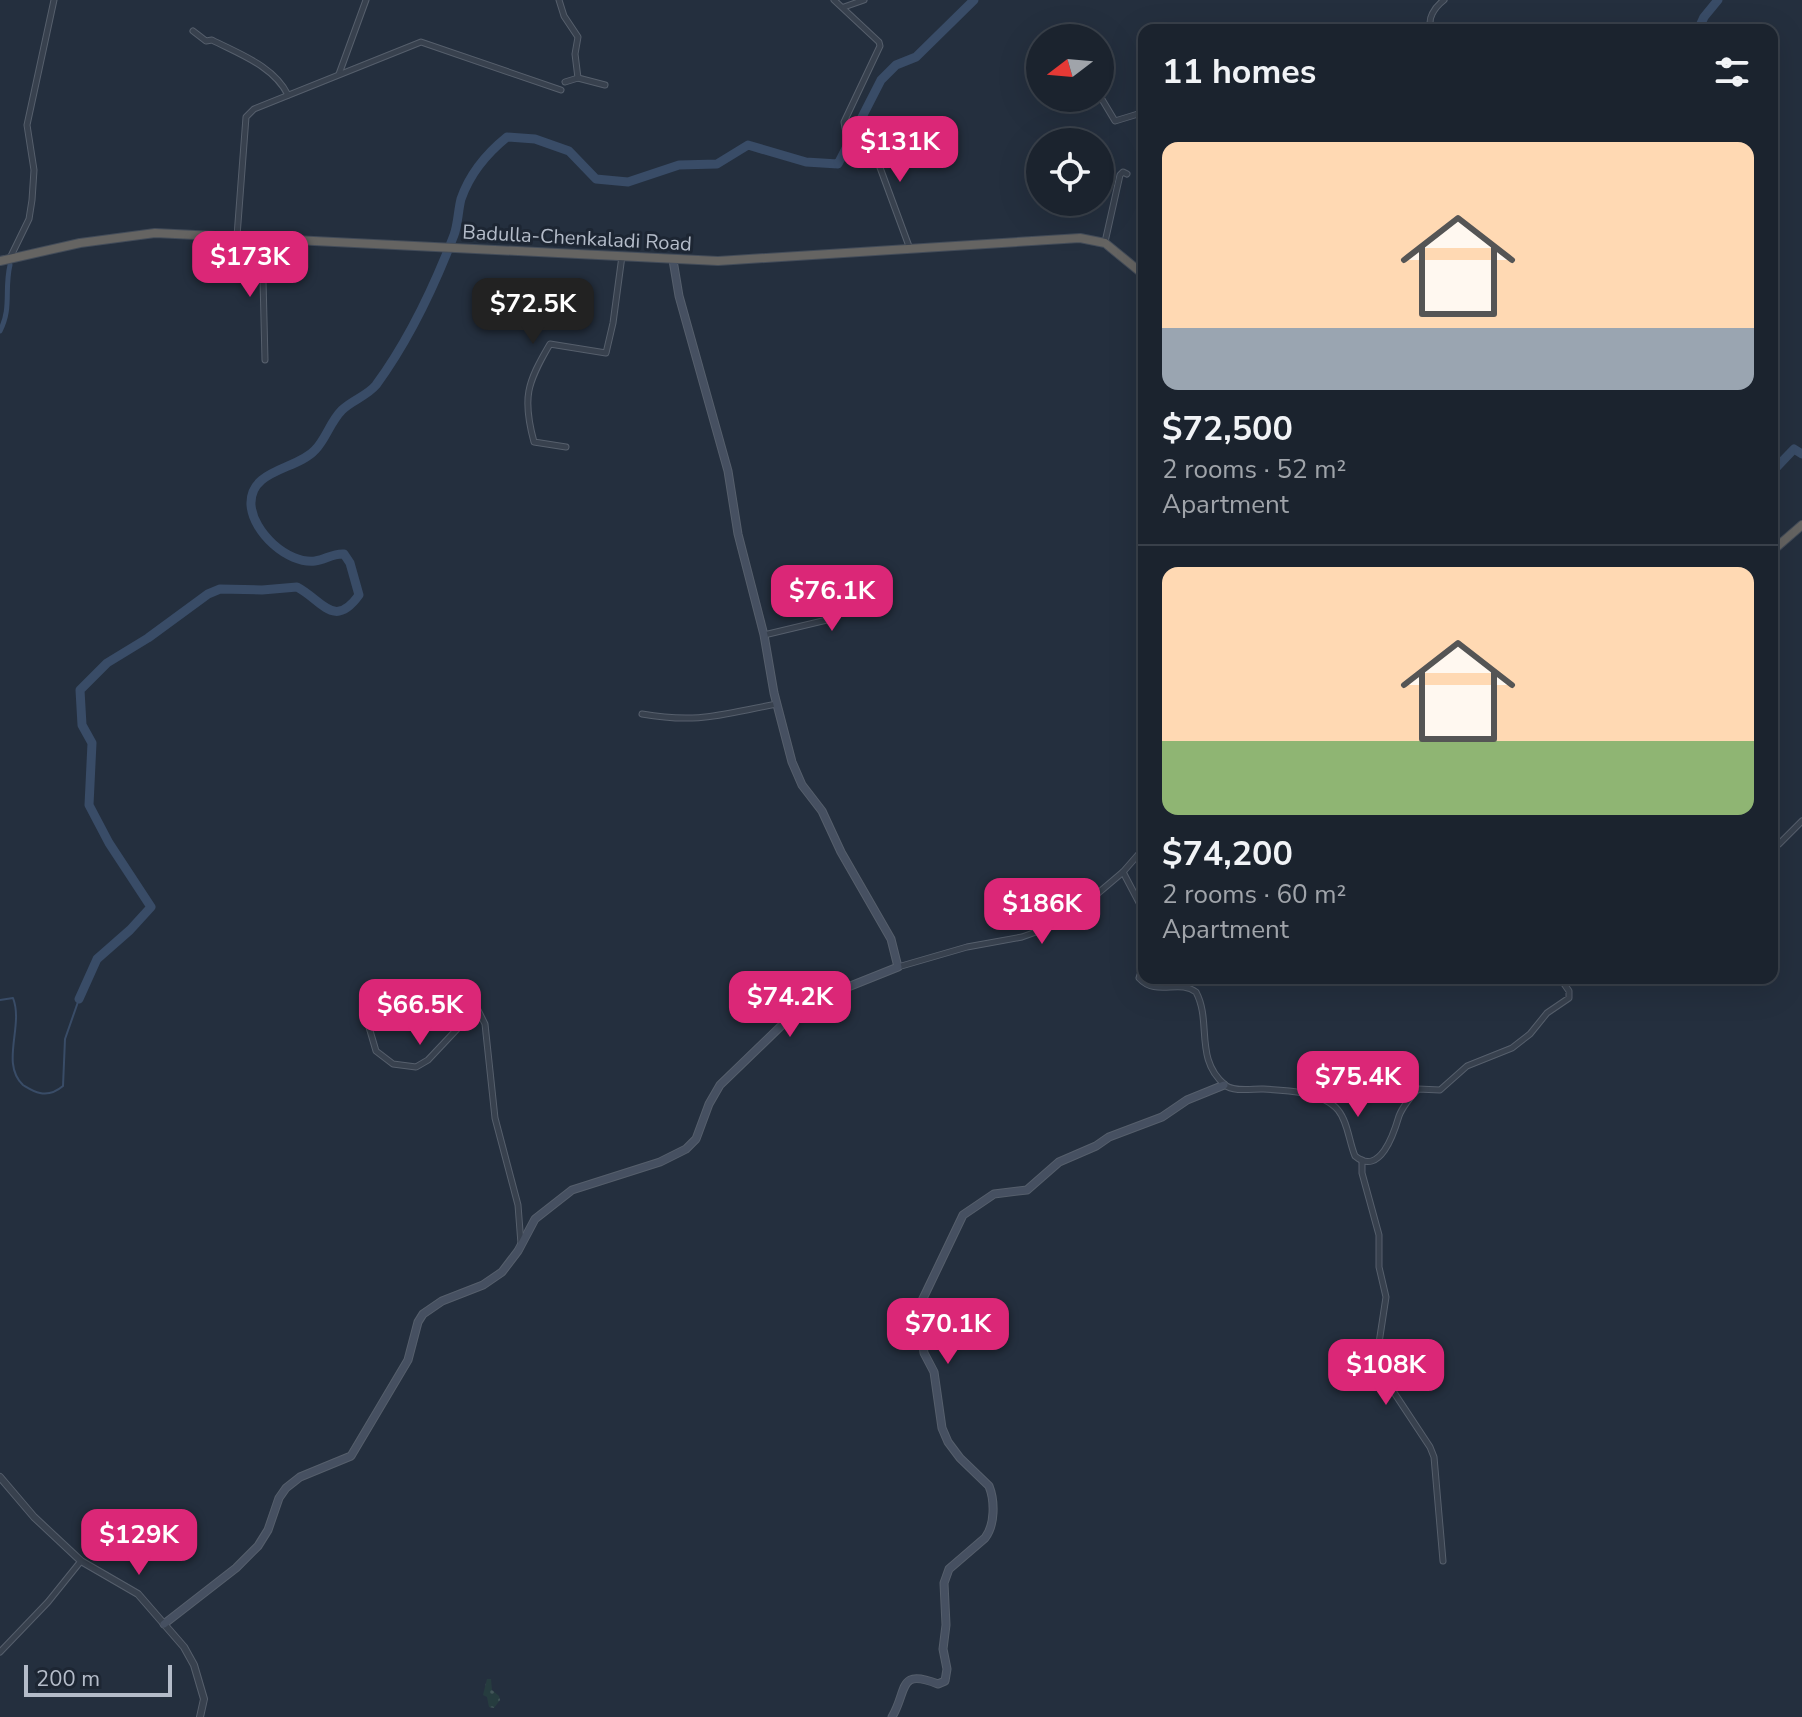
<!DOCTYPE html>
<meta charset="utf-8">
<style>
:root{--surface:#1b232e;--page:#242b36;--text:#f1f3f6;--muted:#a0a4aa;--line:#39404a;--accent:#db2777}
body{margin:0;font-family:"Nunito Sans",sans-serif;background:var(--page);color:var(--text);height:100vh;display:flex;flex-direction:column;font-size:30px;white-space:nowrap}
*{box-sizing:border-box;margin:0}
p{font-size:26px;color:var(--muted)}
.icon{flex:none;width:44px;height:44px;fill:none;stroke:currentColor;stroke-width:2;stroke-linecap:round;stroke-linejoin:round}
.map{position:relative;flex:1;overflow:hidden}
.side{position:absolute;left:1138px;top:24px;width:640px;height:960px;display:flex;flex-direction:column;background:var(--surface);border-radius:16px;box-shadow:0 8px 32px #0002,0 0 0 2px var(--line)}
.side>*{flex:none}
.needle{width:52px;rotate:254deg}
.buttons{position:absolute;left:1026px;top:24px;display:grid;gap:16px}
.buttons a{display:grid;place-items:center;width:88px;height:88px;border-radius:50%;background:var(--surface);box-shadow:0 8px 32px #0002,0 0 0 2px var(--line);font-size:40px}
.scale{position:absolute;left:24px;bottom:20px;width:148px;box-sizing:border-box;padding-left:8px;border:4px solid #b4bcc9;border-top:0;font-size:22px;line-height:28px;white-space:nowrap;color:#b4bcc9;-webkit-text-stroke:6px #1d2633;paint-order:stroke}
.price{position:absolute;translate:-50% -68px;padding:0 18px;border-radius:16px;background:var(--accent);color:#fff;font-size:26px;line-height:52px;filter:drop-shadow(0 2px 4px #0008)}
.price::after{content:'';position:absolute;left:50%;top:48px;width:24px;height:18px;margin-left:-12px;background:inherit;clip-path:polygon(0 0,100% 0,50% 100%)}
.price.current{background:#222;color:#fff}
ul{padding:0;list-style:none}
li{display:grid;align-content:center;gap:16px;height:424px;padding:0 24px}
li+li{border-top:2px solid var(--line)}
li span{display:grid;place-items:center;height:248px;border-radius:16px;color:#555}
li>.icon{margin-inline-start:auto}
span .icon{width:144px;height:144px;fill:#fffc;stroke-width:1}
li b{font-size:34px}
h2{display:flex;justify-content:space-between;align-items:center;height:96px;padding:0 24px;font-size:34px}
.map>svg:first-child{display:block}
</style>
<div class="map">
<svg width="1802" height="1717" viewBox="0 0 1802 1717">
<defs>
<pattern id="grass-dots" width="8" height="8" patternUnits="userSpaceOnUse" patternTransform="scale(2)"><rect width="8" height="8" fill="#263c3f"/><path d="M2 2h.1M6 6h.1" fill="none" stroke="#435659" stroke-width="1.8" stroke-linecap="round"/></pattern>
</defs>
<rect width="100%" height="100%" fill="#242f3e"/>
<path fill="url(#grass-dots)" d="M487,1679H491L492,1690L499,1696L500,1700L494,1708L489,1707L487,1697L483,1695Z"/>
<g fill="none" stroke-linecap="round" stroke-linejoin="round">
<path stroke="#394c67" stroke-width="2" d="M0,1000L13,998C24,1026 0,1063 23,1085C28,1088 34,1092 40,1093C49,1095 57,1091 63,1086L65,1039L79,999"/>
<path stroke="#394c67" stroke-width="5" d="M0,331C12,308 4,290 10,265"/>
<g stroke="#394c67" stroke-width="9">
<path d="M1698,30L1704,17L1718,0"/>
<path d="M1772,472L1794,449L1802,454"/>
<path d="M79,999L97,959L130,930L151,907L109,843L89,805L92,743L82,725L80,690L107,663L148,638L208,594L220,589L262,590L297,587C322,600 334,630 359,595L350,563L344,554C333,553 325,560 315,561C287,564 253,532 251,505C249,469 297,470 315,450C326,439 330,422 342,410C352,400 367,396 376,385C409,340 434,287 454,235C458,224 458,211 461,199C470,173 486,154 507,137L535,139L569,151L596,179L628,182L679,165L717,164L748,145L806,162L838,164L881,80L896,65L916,57L974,0"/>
</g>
<g stroke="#565f6c" stroke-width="7">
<g id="minor">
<path d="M559,0L564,16L578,37L575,54L578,78L565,82"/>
<path d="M834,0L879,42L880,46L844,122L846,133L875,154L910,249"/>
<path d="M844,7L864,0"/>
<path d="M1432,30C1426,19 1435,7 1444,0"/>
<path d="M193,31L206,41L212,40C239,54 274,66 288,95"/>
<path d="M339,74L366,0"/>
<path d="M578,78L605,85"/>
<path d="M1100,96L1115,121L1138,114H1144"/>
<path d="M237,236L246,117L254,109L421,42L561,90"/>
<path d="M262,239L265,360"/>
<path d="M1105,242L1120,175L1123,172L1127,174"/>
<path d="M10,258L29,219L32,200L34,170L27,125L54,0"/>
<path d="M566,447L534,442C522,398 527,383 550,344L606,353L613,323L622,256"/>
<path d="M764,635L831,619L835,612L839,572"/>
<path d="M642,714C699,724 722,714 777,704"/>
<path d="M1779,844L1802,821"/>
<path d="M1123,872L1144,912"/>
<path d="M1144,962L1139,978C1156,997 1179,979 1196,992C1212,1022 1194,1059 1225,1085C1233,1092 1251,1089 1261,1089C1284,1090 1322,1091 1338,1110C1348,1122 1349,1142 1355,1156C1380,1177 1394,1133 1399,1116C1402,1108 1411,1096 1418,1089L1440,1090L1467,1066L1512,1048L1530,1034L1547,1013L1569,998V991L1560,978"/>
<path d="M898,967L967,947L1022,937L1064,922L1123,872L1144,848"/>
<path d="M466,986L485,1024L495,1118L518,1205L521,1244"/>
<path d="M366,1017L376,1051L393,1064L416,1067L428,1060L476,1009"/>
<path d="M1362,1160V1173L1379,1235V1267L1386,1297L1379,1343L1385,1371L1393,1391L1430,1447L1434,1457L1443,1561"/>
<path d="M0,1652L48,1602L81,1561"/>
</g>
</g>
<g stroke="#565f6c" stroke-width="8">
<path id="tertiary" d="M0,1477L34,1517L81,1561L138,1594L184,1647L194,1665L204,1699L200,1717"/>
</g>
<g stroke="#565f6c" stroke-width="9">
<g id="secondary">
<path d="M164,1624L236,1568L258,1546L268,1530L279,1498L286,1488L300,1477L351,1456L408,1360L418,1322L423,1314L442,1301L483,1285L502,1272L518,1251L535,1219L572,1190L660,1162L686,1149L696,1139L709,1104L720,1085L780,1027L813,1001L898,967L891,939L841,852L822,811L802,785L792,762L774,693L764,635L738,534L728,471L679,296L673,260"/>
<path d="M892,1717C908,1690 897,1668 938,1684L945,1681L947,1669L943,1649L946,1625L944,1583L949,1569L985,1538C995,1525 995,1501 989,1486L960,1458L948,1442L942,1428L934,1372L924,1353L918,1309L963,1215L994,1194L1027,1190L1059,1162L1096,1146L1109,1137L1162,1117L1187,1100L1224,1085"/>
</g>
</g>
<g stroke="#434c59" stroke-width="10">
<g id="trunk">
<path d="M0,261L80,243L155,233L718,261L1080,238L1105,243L1144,275"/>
<path d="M1772,551L1802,525"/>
</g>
</g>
<use href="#minor" stroke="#38414e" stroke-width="5"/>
<use href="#tertiary" stroke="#38414e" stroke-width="6"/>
<use href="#secondary" stroke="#465061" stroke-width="7"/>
<use href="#trunk" stroke="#656462" stroke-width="8"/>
</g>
<g text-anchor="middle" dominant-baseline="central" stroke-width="6" stroke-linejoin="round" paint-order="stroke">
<g font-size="20" fill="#b4bcc9" stroke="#1d2633">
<text transform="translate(577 238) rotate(3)">Badulla-Chenkaladi Road</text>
</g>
</g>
</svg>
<div class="buttons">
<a><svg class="needle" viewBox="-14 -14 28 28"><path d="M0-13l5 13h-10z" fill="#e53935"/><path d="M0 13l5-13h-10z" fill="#a0a4aa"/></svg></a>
<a><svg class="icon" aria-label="locate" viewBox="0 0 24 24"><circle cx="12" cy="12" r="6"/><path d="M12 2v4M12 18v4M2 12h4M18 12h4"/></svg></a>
</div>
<div class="scale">200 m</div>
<b class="price" style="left:900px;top:184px">$131K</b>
<b class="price" style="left:250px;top:299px">$173K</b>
<b class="price current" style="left:533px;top:346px">$72.5K</b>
<b class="price" style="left:832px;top:633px">$76.1K</b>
<b class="price" style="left:1042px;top:946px">$186K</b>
<b class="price" style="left:790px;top:1039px">$74.2K</b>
<b class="price" style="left:420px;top:1047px">$66.5K</b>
<b class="price" style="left:1358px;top:1119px">$75.4K</b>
<b class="price" style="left:948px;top:1366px">$70.1K</b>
<b class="price" style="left:1386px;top:1407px">$108K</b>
<b class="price" style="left:139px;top:1577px">$129K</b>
<section class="side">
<h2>11 homes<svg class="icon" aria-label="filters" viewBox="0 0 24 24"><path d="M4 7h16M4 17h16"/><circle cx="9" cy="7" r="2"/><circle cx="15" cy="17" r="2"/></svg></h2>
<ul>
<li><span style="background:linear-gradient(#ffd9b3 75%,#9aa5b1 0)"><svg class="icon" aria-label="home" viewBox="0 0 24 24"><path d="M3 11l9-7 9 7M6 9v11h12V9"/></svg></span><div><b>$72,500</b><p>2 rooms · 52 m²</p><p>Apartment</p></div></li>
<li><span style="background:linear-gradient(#ffd9b3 70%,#8fb573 0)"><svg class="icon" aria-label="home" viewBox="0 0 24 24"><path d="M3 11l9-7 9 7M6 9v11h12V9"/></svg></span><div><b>$74,200</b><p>2 rooms · 60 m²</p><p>Apartment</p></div></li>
</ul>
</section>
</div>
